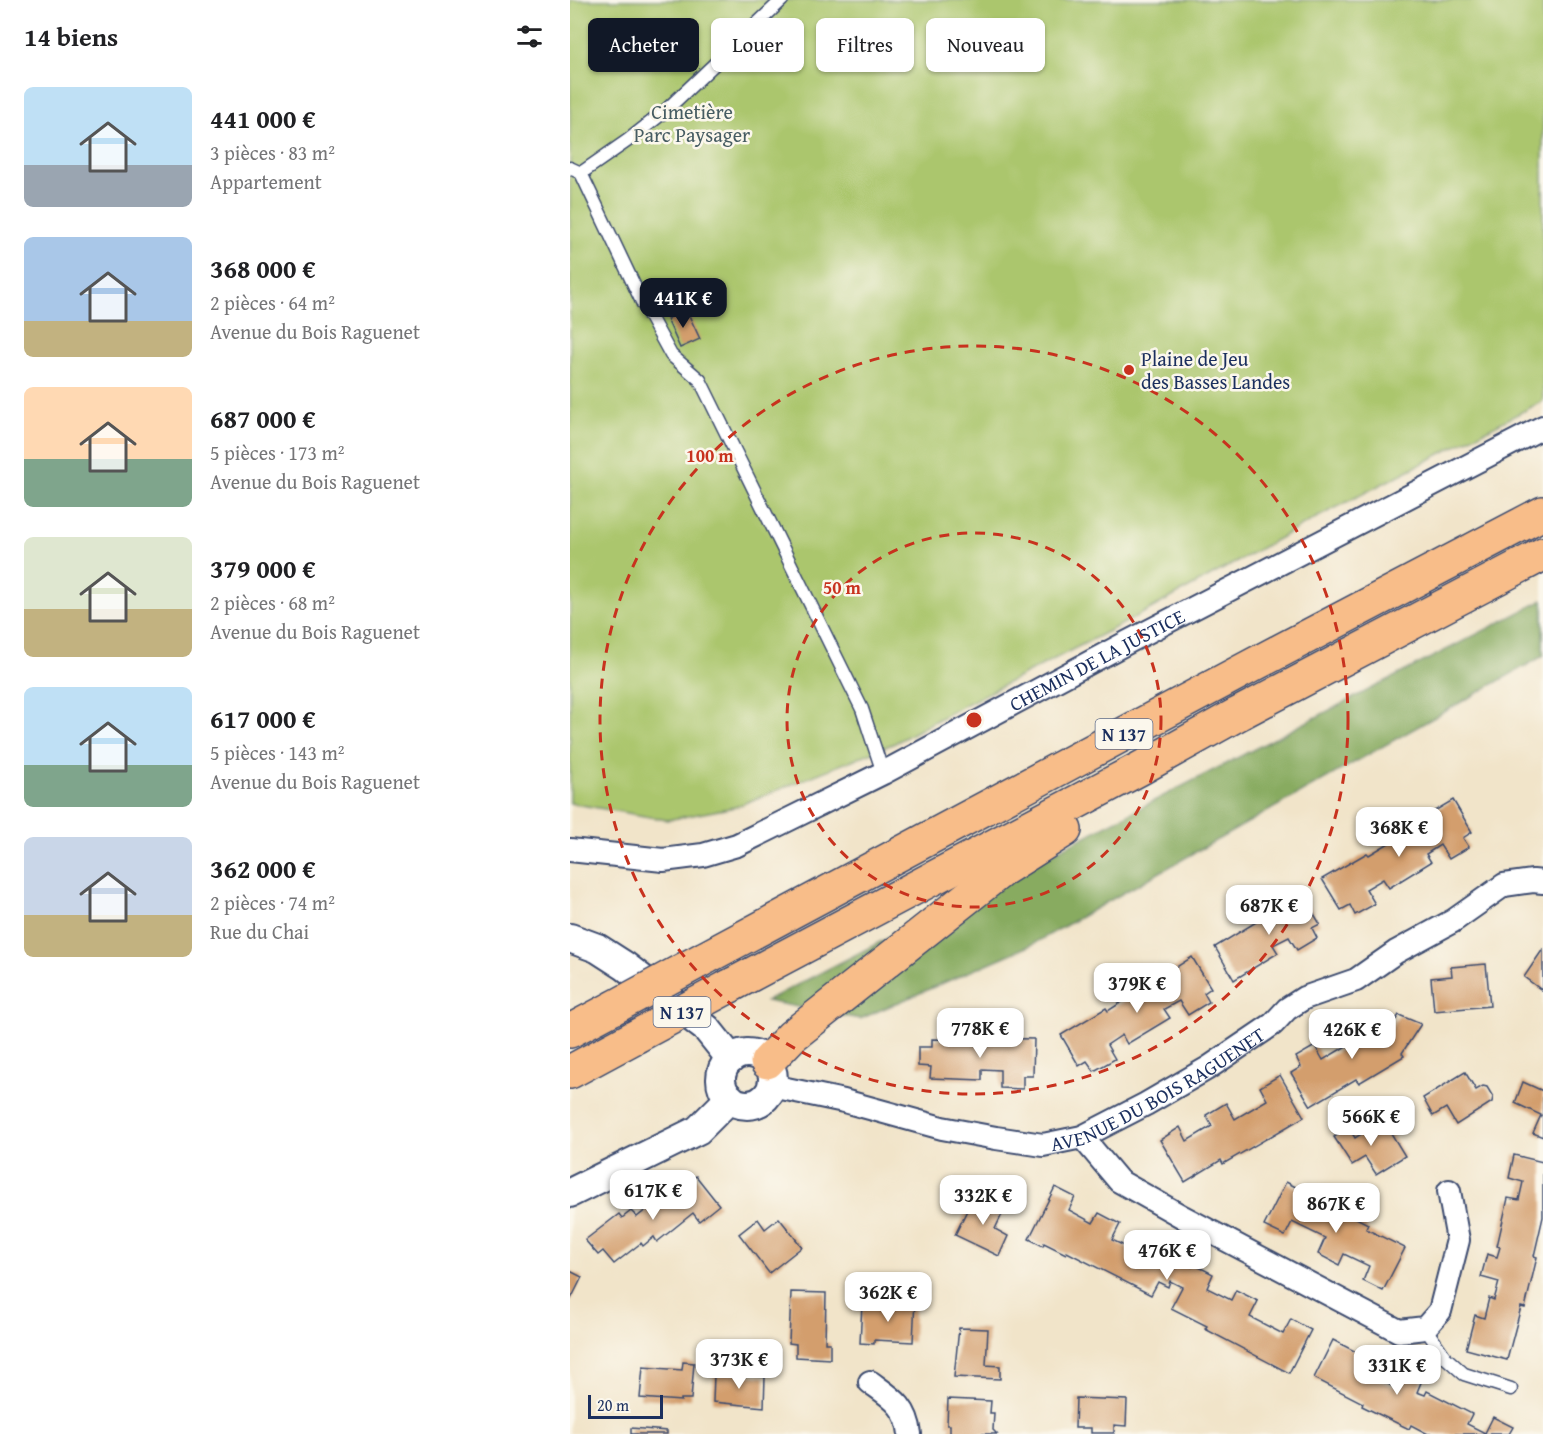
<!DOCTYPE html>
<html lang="fr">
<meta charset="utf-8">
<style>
:root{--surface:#fff;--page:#f6f6f6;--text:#202124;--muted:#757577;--accent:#111827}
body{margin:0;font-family:"Gentium Book Plus",serif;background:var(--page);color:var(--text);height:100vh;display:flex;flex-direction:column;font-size:22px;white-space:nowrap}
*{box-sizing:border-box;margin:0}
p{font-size:20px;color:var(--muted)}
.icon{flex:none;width:33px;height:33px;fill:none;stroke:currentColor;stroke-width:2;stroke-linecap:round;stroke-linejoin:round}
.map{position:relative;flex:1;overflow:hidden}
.sheet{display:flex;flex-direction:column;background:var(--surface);width:570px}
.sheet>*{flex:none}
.hud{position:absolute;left:18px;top:18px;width:570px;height:54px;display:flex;gap:12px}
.scale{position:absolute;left:18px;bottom:15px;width:75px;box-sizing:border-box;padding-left:6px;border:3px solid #1b2f5e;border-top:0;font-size:16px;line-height:21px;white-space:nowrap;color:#1b2f5e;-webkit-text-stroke:4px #fbf7ec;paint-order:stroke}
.price{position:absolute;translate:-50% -51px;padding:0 14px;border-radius:12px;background:#fff;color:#222;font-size:20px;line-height:39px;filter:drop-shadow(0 2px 3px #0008)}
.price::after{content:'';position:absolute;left:50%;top:36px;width:18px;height:14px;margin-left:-9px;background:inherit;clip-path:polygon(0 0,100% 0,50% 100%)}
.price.on{background:var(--accent);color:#fff}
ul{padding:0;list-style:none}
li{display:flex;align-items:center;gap:18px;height:150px;padding:0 24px}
li span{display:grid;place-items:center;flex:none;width:168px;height:120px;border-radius:9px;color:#555}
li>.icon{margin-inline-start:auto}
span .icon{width:72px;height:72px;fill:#fffc;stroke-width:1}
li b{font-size:26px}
h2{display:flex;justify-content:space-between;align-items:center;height:72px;padding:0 24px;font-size:26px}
.chip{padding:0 21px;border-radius:9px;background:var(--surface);box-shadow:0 2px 4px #0004;font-size:21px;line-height:54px}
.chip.on{background:var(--accent);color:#fff}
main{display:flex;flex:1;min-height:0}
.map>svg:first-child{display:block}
</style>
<main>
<section class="sheet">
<h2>14 biens<svg class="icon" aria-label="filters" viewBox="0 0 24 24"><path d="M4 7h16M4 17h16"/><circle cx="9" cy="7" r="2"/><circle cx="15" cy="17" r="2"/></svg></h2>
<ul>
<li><span style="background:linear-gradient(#bfe0f5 65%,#9aa5b1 0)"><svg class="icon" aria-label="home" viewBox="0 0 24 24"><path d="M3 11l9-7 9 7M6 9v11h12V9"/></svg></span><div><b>441 000 €</b><p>3 pièces · 83 m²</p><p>Appartement</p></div></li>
<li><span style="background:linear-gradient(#a9c7e8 70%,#c2b280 0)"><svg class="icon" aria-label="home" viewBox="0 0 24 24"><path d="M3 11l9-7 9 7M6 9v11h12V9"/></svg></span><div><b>368 000 €</b><p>2 pièces · 64 m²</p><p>Avenue du Bois Raguenet</p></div></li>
<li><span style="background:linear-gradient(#ffd9b3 60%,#7fa58c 0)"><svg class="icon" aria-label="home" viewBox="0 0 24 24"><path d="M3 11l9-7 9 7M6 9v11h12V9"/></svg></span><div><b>687 000 €</b><p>5 pièces · 173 m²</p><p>Avenue du Bois Raguenet</p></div></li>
<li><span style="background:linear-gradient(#dfe7d0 60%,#c2b280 0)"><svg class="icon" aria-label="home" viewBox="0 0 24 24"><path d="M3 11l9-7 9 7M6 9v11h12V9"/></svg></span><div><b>379 000 €</b><p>2 pièces · 68 m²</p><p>Avenue du Bois Raguenet</p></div></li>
<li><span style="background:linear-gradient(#bfe0f5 65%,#7fa58c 0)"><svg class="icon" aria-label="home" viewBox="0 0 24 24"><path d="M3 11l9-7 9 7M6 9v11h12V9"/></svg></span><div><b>617 000 €</b><p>5 pièces · 143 m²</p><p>Avenue du Bois Raguenet</p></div></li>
<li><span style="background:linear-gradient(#c9d6e8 65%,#c2b280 0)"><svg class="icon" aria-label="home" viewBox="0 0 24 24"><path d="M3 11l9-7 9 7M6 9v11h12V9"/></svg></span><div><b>362 000 €</b><p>2 pièces · 74 m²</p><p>Rue du Chai</p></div></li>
</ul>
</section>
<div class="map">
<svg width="973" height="1434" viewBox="0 0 973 1434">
<rect width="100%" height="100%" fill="#fbf7ec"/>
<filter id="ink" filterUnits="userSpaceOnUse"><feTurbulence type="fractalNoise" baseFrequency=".0167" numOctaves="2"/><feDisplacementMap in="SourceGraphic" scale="12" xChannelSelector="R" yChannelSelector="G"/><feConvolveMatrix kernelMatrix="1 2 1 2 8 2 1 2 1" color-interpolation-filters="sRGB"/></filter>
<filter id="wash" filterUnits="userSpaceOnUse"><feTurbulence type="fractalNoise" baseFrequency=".008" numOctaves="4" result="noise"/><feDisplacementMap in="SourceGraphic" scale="24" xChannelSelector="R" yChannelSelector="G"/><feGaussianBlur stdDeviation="1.35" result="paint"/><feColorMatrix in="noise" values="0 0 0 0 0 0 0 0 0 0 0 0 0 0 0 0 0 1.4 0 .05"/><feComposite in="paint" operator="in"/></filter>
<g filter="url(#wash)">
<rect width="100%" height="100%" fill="#f1e4c9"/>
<path fill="#abc66d" stroke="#637a66" stroke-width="1.5" d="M0,0H973V401L748,517L564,618L383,711L325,743L165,807L97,820L0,803Z"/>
<path fill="#88ab60" stroke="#526d5f" stroke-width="1.5" d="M973,600V656L461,945L290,1019L196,1001Z"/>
<g id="blocks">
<g fill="#d39e6d">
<path d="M116,309L130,339L110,348L97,319Z"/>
<path d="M883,800L902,832L893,838L899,847L879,859L870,845L856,854L861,862L819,888L813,879L796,889L805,904L785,915L780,905L771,910L752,879L797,853L799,855L841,830L839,826Z"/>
<path d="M731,892L750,924L742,928L747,938L727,950L719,937L703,945L708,953L664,980L645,947L688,921L687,918Z"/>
<path d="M973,949V991L954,977Z"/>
<path d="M622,957L641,988L634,993L639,1002L618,1015L609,1001L594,1009L600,1018L557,1044L552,1035L537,1045L545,1059L524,1071L517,1061L509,1066L491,1035L536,1008L538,1011Z"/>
<path d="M916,964L920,1006L864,1011L861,978L882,976L881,967Z"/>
<path d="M829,1015L851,1024L832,1053L834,1056L789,1083L786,1079L741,1106L721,1073L731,1067L726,1057L745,1046L753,1060L778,1045L772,1036L793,1024L802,1040L819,1030Z"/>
<path d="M412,1038L464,1039L463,1076H453V1089L430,1088V1070L412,1069V1080L360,1078L361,1067L348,1066V1047H362V1039L412,1040Z"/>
<path d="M895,1072L906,1090L913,1086L917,1087L923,1097L922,1102L886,1125L876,1108L863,1116L853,1098Z"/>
<path d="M710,1075L734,1117L653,1164L651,1160L615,1182L590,1140L610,1127L617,1141L642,1126L636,1115L656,1103L665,1119L697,1100L690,1087Z"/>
<path d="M953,1082L973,1091V1137L963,1133L971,1115L945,1103Z"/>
<path d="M813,1120L835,1156L806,1174L795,1157L782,1165L764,1137L779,1128L785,1138Z"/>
<path d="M944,1155L973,1162V1217L964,1256L967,1257L955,1308L951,1307L937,1360L896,1349L905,1315L914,1318L919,1298L924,1300L929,1282L911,1277L917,1254L927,1257L930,1247L927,1246L938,1198L949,1200L953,1182L939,1178Z"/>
<path d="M126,1176L149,1205L129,1221L123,1213L87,1242L84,1237L73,1246L71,1243L44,1264L33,1251L28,1255L15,1240L49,1214L52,1218L61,1211L67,1217L103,1188L105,1192Z"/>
<path d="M716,1182L798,1224L796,1229L835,1248L813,1291L793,1281L799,1266L774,1254L769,1265L748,1254L755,1238L722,1222L715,1236L694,1226Z"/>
<path d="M485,1187L505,1197L499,1210L523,1223L529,1213L550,1224L542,1240L575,1256L582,1241L603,1252L597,1263L607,1268L610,1261L622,1267L623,1264L643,1274L637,1288L661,1300L666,1290L688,1301L680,1317L713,1334L721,1319L741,1330L719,1373L635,1329L637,1326L601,1308L612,1287L600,1281L598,1287L588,1282L581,1295L497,1252L496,1254L474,1243L473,1246L459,1239Z"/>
<path d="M404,1196L434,1210L425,1229L438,1236L429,1256L385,1235Z"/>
<path d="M209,1218L232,1247L199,1273L169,1234L188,1219L195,1229Z"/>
<path d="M0,1271L12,1277L0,1301Z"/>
<path d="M221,1292L256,1293L255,1343H260V1359L226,1357V1344L219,1343Z"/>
<path d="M331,1300H345L343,1342L304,1340V1344L290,1343L292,1304L331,1306Z"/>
<path d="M389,1328L418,1329L416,1365L430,1366V1379L384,1377Z"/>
<path d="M763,1340L796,1357L792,1364L809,1372L806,1378L824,1387L831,1370L852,1380L847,1392L855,1395L857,1391L902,1414L897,1424L915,1433L923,1417L943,1427L939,1434H858L841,1425L839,1429L792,1406L793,1403L744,1378Z"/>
<path d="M113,1362L124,1363L121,1399H111V1401L70,1398L73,1367L112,1370Z"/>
<path d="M155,1373L195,1377L194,1407L143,1402L144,1375H155Z"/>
<path d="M506,1398L557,1400L556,1426L544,1425V1433H521V1428H505Z"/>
<path d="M378,1399L421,1401L420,1413H424L423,1430L427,1434H380V1425H377Z"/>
<path d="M61,1428L97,1431V1434H61Z"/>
</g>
</g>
</g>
<g filter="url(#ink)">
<use href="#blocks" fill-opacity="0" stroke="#3b4a6e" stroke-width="1.5"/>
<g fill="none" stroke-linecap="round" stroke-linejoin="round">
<g stroke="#3b4a6e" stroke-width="15">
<g id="service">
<path d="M0,168L11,173L73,304L101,355L130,380L292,709L313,773"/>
<path d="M11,173L57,141L94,112L212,0"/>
<path d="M855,1328L875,1357L894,1374L941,1389"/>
</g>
</g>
<g stroke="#3b4a6e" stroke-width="26">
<g id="minor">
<path id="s1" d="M0,850L93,860L133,855L167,845L313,773L558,642L973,427"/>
<path id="s2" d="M202,1086L274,1101L372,1128L426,1138L473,1145L512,1137L576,1104L638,1068L703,1024L717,1009L734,998L786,980L826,952L883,921L934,885L963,881L973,882"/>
<path d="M512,1137L549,1181L613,1217L829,1331L855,1328L870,1311L888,1240L879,1191"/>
<path d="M300,1382C322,1398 337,1406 340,1434"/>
</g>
</g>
<g stroke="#3b4a6e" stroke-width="32">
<g id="tertiary">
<path d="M0,938L27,948L55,966L137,1029L161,1059"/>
<circle cx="177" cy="1079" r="26"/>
<path d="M0,1193L128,1130L160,1098"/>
</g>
</g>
<g stroke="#3b4a6e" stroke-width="36">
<g id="trunk">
<path d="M135,958L683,665L973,513"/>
<path d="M158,987L569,769L668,714L973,554"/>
<path d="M0,1031L43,1008"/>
<path d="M197,1062L222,1036L432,870L495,830"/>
<path d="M0,1072L65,1037"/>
</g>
</g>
<use href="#service" stroke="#fff" stroke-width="12"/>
<use href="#minor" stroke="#fff" stroke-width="22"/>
<use href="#tertiary" stroke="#fff" stroke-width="28"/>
<use href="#trunk" stroke="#f8bd89" stroke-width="33"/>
<g stroke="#3b4a6e" stroke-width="36" stroke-linecap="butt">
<g id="trunk-bridge">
<path d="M43,1008L135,958"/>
<path d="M65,1037L158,987"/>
</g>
</g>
<use href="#trunk-bridge" stroke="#f8bd89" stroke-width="33"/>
</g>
</g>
<g fill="none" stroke="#c8321e" stroke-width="3" stroke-dasharray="10 8">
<circle cx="404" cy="720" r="187"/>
<circle cx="404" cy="720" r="374"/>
</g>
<circle fill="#c8321e" stroke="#fbf7ec" stroke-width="2" cx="559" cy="370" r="6"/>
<g text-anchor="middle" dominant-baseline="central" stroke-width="5" stroke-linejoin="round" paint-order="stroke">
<g fill="#fbf7ec" stroke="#5e6b89" stroke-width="1.5">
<rect x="525.5" y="719" width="57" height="30" rx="4.5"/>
<rect x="83.5" y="997" width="57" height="30" rx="4.5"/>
</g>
<g font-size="18" font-weight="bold" fill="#1b2f5e">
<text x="554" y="734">N 137</text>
<text x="112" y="1012">N 137</text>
</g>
<g font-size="20" fill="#465c62" stroke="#fbf7ec">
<text x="122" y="111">Cimetière<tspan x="122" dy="23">Parc Paysager</tspan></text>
</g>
<g font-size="20" fill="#1b2f5e" stroke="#fbf7ec" text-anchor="start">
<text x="571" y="358">Plaine de Jeu<tspan x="571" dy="23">des Basses Landes</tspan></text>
</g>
<g font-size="20" fill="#1b2f5e" stroke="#fbf7ec">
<text stroke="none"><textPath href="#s1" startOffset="574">CHEMIN DE LA JUSTICE</textPath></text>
<text stroke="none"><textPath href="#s2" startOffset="406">AVENUE DU BOIS RAGUENET</textPath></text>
</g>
</g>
<circle cx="404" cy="720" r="9" fill="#c8321e" stroke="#fbf7ec" stroke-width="3"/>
<g font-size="18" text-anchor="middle" font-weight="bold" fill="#c8321e" stroke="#fbf7ec" stroke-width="5" stroke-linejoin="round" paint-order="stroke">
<text x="140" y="462">100 m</text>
<text x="272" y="594">50 m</text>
</g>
</svg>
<div class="scale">20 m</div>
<b class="price on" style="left:113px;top:329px">441K €</b>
<b class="price" style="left:829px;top:858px">368K €</b>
<b class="price" style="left:699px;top:936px">687K €</b>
<b class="price" style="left:567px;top:1014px">379K €</b>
<b class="price" style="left:410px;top:1059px">778K €</b>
<b class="price" style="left:782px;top:1060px">426K €</b>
<b class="price" style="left:801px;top:1147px">566K €</b>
<b class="price" style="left:83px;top:1221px">617K €</b>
<b class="price" style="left:413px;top:1226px">332K €</b>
<b class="price" style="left:766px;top:1234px">867K €</b>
<b class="price" style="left:597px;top:1281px">476K €</b>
<b class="price" style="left:318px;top:1323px">362K €</b>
<b class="price" style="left:169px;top:1390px">373K €</b>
<b class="price" style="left:827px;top:1396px">331K €</b>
<div class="hud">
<a class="chip on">Acheter</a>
<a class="chip">Louer</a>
<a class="chip">Filtres</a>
<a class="chip">Nouveau</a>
</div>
</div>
</main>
